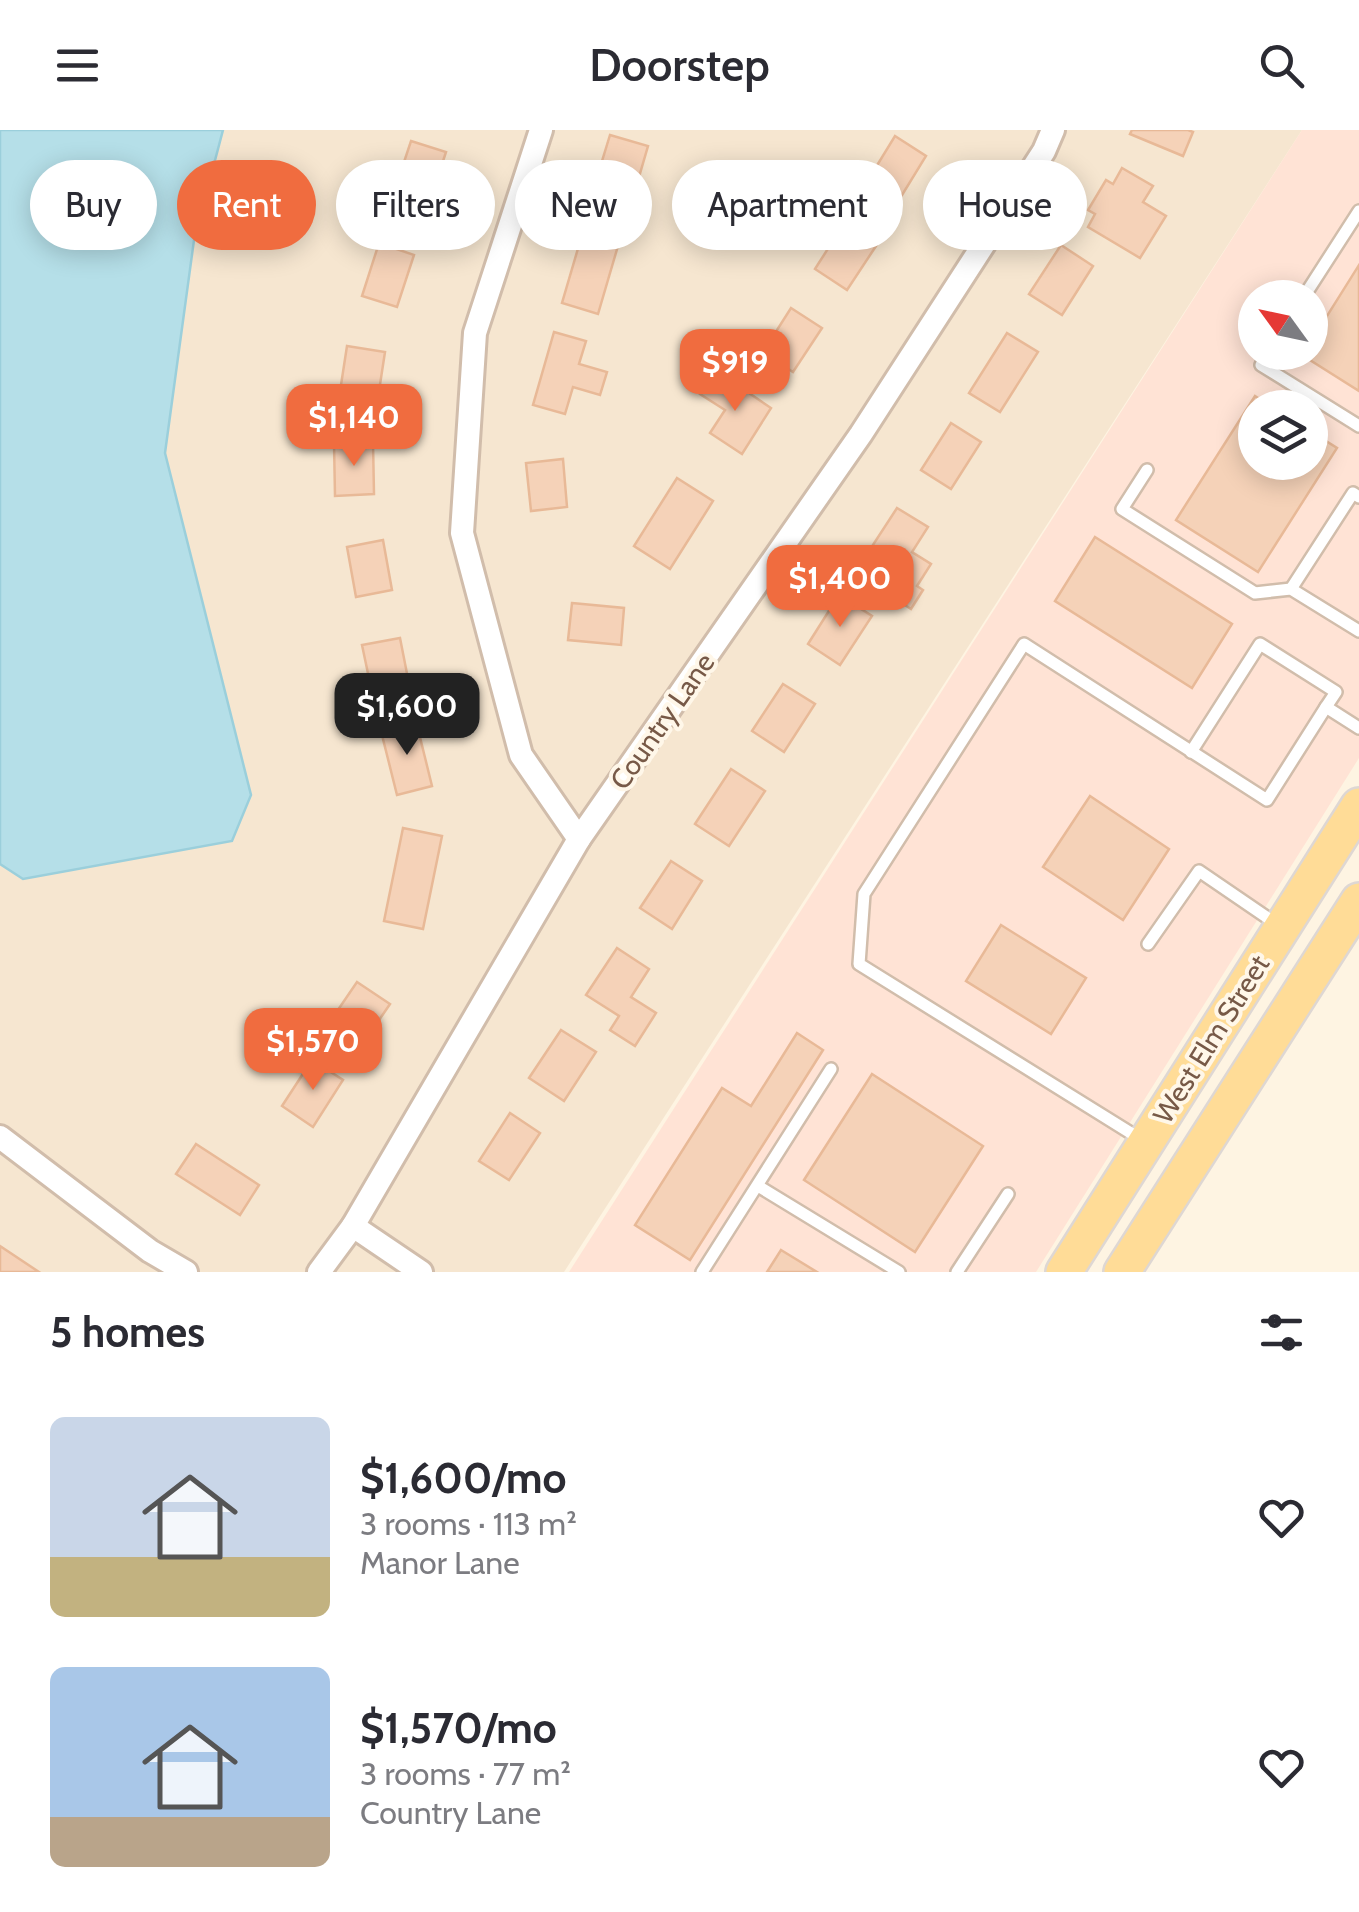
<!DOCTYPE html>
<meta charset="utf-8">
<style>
:root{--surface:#fff;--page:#f2f2f3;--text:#2b2b33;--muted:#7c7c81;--accent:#f06c3f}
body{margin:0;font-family:Cabin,sans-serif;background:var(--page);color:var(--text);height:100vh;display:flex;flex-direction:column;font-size:38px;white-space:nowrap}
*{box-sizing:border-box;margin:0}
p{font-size:32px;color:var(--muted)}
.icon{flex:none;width:55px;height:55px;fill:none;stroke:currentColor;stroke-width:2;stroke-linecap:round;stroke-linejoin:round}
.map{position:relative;height:1142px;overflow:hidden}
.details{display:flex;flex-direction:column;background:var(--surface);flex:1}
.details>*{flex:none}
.guide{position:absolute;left:30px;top:30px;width:1300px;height:90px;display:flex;gap:20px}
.needle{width:65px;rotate:303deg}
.buttons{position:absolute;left:1238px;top:150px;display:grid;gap:20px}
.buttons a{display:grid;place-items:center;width:90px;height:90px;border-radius:50%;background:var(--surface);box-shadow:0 5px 25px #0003;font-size:50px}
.price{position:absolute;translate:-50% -85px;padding:0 22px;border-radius:20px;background:var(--accent);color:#fff;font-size:32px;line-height:65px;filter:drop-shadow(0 2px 5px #0008)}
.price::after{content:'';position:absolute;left:50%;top:60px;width:30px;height:22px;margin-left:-15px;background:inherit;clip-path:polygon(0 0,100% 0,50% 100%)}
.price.selected{background:#222;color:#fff}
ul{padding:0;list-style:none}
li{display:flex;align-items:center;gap:30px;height:250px;padding:0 50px}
li span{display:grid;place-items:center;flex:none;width:280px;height:200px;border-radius:15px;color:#555}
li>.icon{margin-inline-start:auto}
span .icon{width:120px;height:120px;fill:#fffc;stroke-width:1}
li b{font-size:42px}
h2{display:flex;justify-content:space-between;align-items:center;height:120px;padding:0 50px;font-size:42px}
.tag{padding:0 35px;border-radius:45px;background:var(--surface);box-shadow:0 5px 25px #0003;font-size:35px;line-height:90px}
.tag.selected{background:var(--accent);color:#fff}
header{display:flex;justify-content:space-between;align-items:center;height:130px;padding:0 50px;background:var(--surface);font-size:45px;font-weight:600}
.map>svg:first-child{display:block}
</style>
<header><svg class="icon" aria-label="menu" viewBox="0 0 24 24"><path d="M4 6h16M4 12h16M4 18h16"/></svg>Doorstep<svg class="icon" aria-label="search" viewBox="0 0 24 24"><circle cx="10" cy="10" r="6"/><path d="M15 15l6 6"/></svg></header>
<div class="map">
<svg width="1359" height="1142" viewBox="0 0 1359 1142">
<rect width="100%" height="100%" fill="#fef4e2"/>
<path fill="#f6e6d0" d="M0,0H1302L564,1142H0Z"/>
<path fill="#ffe3d5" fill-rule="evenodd" d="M1302,0H1359V628L1036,1142H569ZM1255,168H1310V222H1255ZM1255,278H1310V332H1255Z"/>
<path fill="#b5dfe8" stroke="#9bcfdb" stroke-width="2.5" d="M0,0H223L194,110L165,323L251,665L232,711L23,749L0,734Z"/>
<g fill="#f5d2b8" stroke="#e8b997" stroke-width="2.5">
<path d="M1132,0H1188L1193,2L1183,26L1130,4Z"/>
<path d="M610,5L648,16L627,88L588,77Z"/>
<path d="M895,6L926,26L899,70L868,50Z"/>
<path d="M411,11L446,22L429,74L394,62Z"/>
<path d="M1122,38L1153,56L1143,72L1166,86L1140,128L1088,97L1095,84L1088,80L1106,50L1113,54Z"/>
<path d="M845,92L878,113L847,160L815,139Z"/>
<path d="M584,98L620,109L598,184L562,173Z"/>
<path d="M379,113L414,125L397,177L362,166Z"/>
<path d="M1061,115L1093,136L1062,185L1029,164Z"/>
<path d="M1359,135V261L1302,225L1310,222V213Z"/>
<path d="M791,178L822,198L793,242L763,222Z"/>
<path d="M554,202L586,211L579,234L607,242L600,265L573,257L565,284L533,275Z"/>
<path d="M1007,203L1038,222L1000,282L969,263Z"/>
<path d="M347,216L385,222L377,274L339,268Z"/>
<path d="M711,246L736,262L740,257L771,278L742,324L710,303L725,280L700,264Z"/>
<path d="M1255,266L1273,278H1255V332H1310V301L1337,318L1258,442L1176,390Z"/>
<path d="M951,293L981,312L951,359L921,340Z"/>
<path d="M373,312L374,364L335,366L334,313Z"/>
<path d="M563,329L567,377L531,381L526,333Z"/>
<path d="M677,348L713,371L670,439L634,416Z"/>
<path d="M897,378L928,397L912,422L931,434L917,456L923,460L911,479L888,464L901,445L867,424Z"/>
<path d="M1095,407L1232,494L1192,558L1055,471Z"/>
<path d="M383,410L392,460L356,467L347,417Z"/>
<path d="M839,465L872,486L840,535L808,514Z"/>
<path d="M572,473L624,478L621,515L568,510Z"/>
<path d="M400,508L411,564L374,572L362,515Z"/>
<path d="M783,554L815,574L784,622L752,601Z"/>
<path d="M416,591L432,656L397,665L381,601Z"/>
<path d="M731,639L765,661L729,716L695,694Z"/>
<path d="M1090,666L1169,719L1123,790L1043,737Z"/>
<path d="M403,698L442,706L423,799L384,791Z"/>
<path d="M671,731L702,751L672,799L640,778Z"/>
<path d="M1001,795L1086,848L1051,904L966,851Z"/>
<path d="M617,818L649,839L631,867L656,883L635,916L610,900L619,886L586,865Z"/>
<path d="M357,852L390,874L360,918L327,896Z"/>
<path d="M561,900L596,922L564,971L529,948Z"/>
<path d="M797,903L823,920L690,1130L635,1095L722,958L751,976Z"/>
<path d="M312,930L343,950L313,997L282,976Z"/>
<path d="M872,944L983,1016L915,1122L804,1050Z"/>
<path d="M510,983L540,1003L509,1050L479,1031Z"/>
<path d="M196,1014L259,1055L240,1085L176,1044Z"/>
<path d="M0,1116L39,1142H0Z"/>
<path d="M781,1120L817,1142H767Z"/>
</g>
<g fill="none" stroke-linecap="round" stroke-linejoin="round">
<g stroke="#d1bdab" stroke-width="16">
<g id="service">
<path d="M1303,168L1359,81"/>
<path d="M1268,222L1261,235L1359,296"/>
<path d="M1147,340L1122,379L1255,463L1291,459L1359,501"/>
<path d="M1291,459L1353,363L1359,367"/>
<path d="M1191,622L1260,514L1336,562L1326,577"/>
<path d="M1148,814L1199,741L1278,795"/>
<path d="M1142,1010L859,834L864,764L1024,514L1267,670L1326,577L1359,598"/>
<path d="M758,1056L899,1142"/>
<path d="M702,1142L831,939"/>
<path d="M957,1142L1008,1064"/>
</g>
</g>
<g stroke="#d1bdab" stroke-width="28">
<g id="minor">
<path d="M541,0L475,203L462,403L521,625L579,709"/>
<path d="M0,1007L150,1121L186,1142"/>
<path d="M353,1096L421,1142"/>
<path d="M319,1142L353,1096L579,709L861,304L1044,21L1053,0"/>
</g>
</g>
<g stroke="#ded7d3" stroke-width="40">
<g id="primary">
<path d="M1064,1142L1359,676"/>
<path d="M1122,1142L1359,771"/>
</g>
</g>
<use href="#service" stroke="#fff" stroke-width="11"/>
<use href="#minor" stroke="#fff" stroke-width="22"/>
<use href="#primary" stroke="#ffdc97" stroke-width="35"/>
</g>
<g text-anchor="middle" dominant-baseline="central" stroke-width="8" stroke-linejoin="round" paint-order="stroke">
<g font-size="28" fill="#775947" stroke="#fff7e9">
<text transform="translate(662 591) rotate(-55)">Country Lane</text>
<text transform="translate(1211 909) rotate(-58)">West Elm Street</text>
</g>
</g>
</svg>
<div class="buttons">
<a><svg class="needle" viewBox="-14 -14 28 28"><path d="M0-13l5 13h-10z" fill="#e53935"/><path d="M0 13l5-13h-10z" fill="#7c7c81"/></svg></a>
<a><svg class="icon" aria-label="layers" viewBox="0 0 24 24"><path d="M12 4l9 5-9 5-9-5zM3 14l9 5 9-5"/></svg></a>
</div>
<b class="price" style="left:735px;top:284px">$919</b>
<b class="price" style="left:354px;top:339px">$1,140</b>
<b class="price" style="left:840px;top:500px">$1,400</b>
<b class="price selected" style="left:407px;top:628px">$1,600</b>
<b class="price" style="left:313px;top:963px">$1,570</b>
<div class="guide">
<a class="tag">Buy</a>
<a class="tag selected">Rent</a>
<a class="tag">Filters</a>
<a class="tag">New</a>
<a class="tag">Apartment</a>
<a class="tag">House</a>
</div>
</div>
<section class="details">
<h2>5 homes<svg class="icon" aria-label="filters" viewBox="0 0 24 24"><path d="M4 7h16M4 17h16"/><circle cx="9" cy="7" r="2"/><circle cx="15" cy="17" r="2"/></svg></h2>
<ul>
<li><span style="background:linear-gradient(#c9d6e8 70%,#c2b280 0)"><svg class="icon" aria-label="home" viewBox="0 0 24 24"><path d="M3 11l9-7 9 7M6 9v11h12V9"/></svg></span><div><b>$1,600/mo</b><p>3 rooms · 113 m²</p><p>Manor Lane</p></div><svg class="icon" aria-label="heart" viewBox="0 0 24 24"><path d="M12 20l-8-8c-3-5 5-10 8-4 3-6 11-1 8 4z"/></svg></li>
<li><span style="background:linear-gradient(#a9c7e8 75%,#b9a48a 0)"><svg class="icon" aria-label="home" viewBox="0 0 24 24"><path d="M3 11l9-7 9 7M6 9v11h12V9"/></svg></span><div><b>$1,570/mo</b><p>3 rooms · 77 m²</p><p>Country Lane</p></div><svg class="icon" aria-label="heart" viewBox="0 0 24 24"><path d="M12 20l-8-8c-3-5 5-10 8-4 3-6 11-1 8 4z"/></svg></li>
</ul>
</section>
